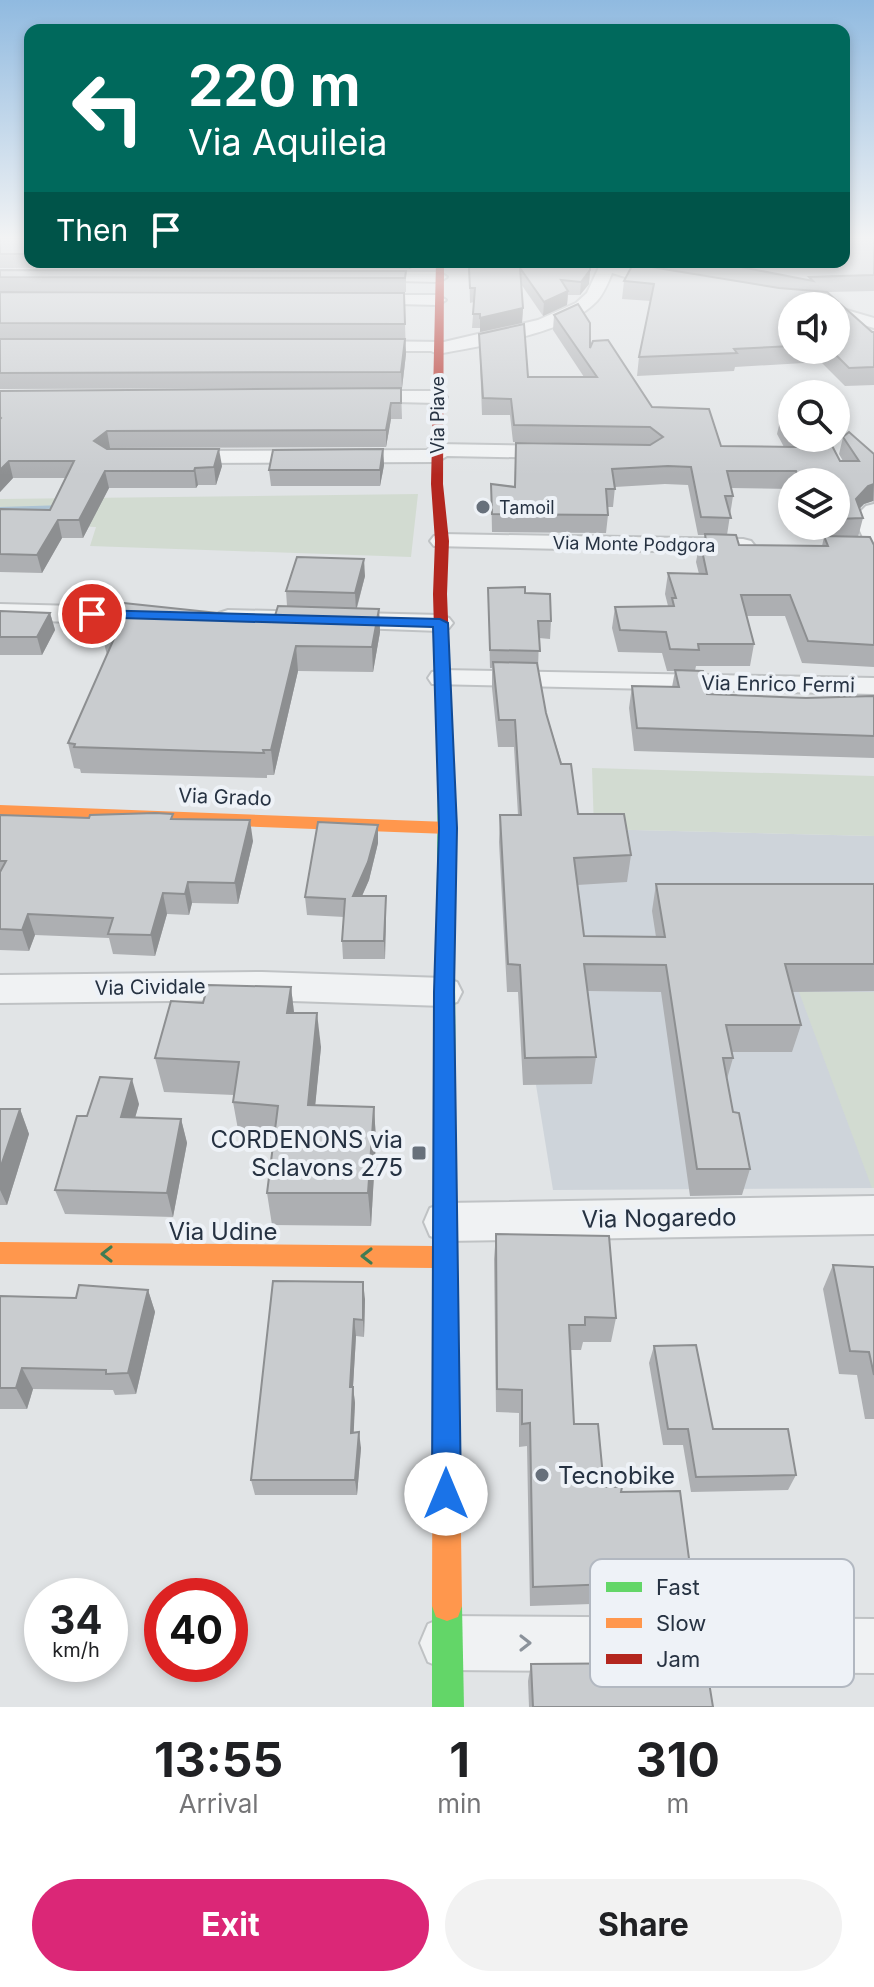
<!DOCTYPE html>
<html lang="en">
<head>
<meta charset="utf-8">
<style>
  :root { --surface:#fff; --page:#f2f2f2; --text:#202124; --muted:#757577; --accent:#db2777 }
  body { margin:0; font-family:Inter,sans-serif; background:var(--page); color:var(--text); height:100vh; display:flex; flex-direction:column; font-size:30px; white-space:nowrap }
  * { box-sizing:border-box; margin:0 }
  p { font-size:26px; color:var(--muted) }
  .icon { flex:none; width:44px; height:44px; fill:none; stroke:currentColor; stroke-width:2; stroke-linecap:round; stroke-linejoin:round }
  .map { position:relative; height:1707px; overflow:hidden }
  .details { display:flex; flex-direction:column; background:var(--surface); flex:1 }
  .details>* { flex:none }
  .banner { position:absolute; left:24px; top:24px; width:826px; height:244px; border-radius:16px; box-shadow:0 4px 12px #0003; background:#00695c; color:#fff; overflow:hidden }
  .fabs { position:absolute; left:778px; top:292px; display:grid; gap:16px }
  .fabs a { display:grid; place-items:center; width:72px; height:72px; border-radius:50%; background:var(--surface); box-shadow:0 4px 12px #0003; font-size:40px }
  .speed { position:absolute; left:24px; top:1578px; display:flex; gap:16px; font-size:40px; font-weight:700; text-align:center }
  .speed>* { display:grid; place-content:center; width:104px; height:104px; border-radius:50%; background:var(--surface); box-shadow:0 4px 12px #0003; line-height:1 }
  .speed small { font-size:20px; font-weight:400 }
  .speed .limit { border:12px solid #d22; background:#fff; color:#111 }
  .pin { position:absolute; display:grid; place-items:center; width:68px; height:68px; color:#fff; margin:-34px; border:4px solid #fff; border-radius:50%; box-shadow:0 2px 8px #0007 }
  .me { position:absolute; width:88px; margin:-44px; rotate:0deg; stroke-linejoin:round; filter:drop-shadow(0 0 6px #0008) }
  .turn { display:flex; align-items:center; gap:28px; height:168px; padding:0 32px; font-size:36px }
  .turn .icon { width:104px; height:104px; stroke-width:2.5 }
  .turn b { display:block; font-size:56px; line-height:68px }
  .then { display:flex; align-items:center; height:76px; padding:0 32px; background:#0003; gap:16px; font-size:30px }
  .eta { display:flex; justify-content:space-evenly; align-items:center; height:136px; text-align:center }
  .eta b { font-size:48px; font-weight:700; line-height:56px }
  .action { display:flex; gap:16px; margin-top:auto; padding:16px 32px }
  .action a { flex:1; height:92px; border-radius:48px; background:var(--accent); color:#fff; font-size:32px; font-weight:700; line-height:92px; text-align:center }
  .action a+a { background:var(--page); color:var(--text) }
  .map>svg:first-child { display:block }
</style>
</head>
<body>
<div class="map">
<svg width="874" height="1707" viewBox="0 0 874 1707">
  <rect width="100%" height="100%" fill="#e1e4e6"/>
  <polygon fill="#ced4da" points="594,829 874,836 874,1188 553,1190 501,869"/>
  <g fill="#d2dbd1">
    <polygon points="418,494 411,557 90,546 96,527 0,524 0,499"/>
    <polygon points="592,768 874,776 874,836 594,829"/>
    <polygon points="799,992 874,992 874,1188 872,1188"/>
  </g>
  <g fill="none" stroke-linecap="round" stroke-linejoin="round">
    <polygon fill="#acc3d4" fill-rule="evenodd" points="65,505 67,506 67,508 0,511 0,507"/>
    <defs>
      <g id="street">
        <path d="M 597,262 L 613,262 L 643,272 L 676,276 L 678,279 C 662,291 630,278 612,273 C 608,283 604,293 597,301 C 565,335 483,345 438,354 L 431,351 L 362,351 L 353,346 L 362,341 L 444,342 L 538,320 L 576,303 L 587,293 L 599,267 Z"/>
        <polygon points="362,272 439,272 447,277 439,282 356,280 354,277"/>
        <polygon points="362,295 438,295 446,300 438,305 356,303 354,300 356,297"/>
        <polygon points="836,307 874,318 874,328 836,317"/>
        <polygon points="361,391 437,391 447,397 437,403 354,401 351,397"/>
        <polygon points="437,444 557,446 567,452 557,458 447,456 437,462 177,463 167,457 177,451 427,450"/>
        <polygon points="874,504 874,546 866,544 854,518 866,506"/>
        <polygon points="442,534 743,539 751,541 755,546 751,551 743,553 434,546 430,541 434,536"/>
        <polygon points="0,604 153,608 162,611 166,616 162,621 153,624 0,620"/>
        <polygon points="228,610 440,615 449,618 453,623 449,628 440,631 219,623 215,618 219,613"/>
        <polygon points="442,670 874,678 874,694 432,684 428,678 432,672"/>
        <polygon points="262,972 444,978 457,982 462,992 457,1002 444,1006 262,1000 0,1003 0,975"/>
        <polygon points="874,1196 874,1234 445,1241 430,1236 424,1222 430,1208 445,1203"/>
        <polygon points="447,1616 874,1619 874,1673 447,1670 428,1662 420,1643 428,1624"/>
      </g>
    </defs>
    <use href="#street" stroke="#bfc2c4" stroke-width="4"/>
    <use href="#street" fill="#f0f2f3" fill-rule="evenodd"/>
    <g fill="#63d668" fill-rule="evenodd">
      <polygon points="446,765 454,770 456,1167 453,1174 445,1177 437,1174 434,1167 438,770"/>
      <polygon points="447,1591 458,1595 462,1606 464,1707 432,1707 432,1606 436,1595"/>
    </g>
    <g fill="#ff974d" fill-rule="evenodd">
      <polygon points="0,805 448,822 457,828 448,834 0,817"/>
      <polygon points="445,1157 453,1160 456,1167 462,1606 458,1617 447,1621 436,1617 432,1606 433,1268 0,1264 0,1242 433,1246 434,1167 437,1160"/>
    </g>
    <polygon fill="#b3261e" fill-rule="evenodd" points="436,262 444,262 443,484 449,541 447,594 454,770 446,775 438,770 433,594 435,541 431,484"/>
  </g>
  <g fill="#adafb2" fill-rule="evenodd">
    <polygon points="0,236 30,236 30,262 413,262 412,268 409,269 0,268"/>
    <path d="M 874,236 L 874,291 L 827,292 L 872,332 L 874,332 L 874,385 L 845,386 L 821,362 L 735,367 L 734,371 L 637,376 L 639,357 L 651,301 L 622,299 L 624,281 L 639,265 L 639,262 L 844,262 ZM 792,306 L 836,350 L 792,350 Z"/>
    <polygon points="469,269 590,270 589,284 580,295 568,295 567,305 543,316 521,284 523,308 522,323 480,332 480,328 472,328 474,302 470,303"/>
    <polygon points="0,270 406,271 406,292 0,291"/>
    <polygon points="0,292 404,293 406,354 402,388 0,389 0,339 272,339 0,338"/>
    <path d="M 554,315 L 652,407 L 721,446 L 784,447 L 777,434 L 781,417 L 840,461 L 843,461 L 839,454 L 843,437 L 874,454 L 874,502 L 873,501 L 864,504 L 859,509 L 863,518 L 858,537 L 874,545 L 874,667 L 802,663 L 785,616 L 747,616 L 754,644 L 750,666 L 696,666 L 695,671 L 707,694 L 806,698 L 874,696 L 874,758 L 634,751 L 629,708 L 632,686 L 672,687 L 675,671 L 667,671 L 662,653 L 618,652 L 612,628 L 615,607 L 668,606 L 665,594 L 668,573 L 699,574 L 696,562 L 700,541 L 704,541 L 705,535 L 698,535 L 688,485 L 665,484 L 615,487 L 613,507 L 607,507 L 608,515 L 606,533 L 492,532 L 491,484 L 515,486 L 516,443 L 649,445 L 513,442 L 510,415 L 482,415 L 479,334 L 528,377 L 584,377 L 553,330 ZM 792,482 L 836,482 L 836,526 L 807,526 L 812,537 L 824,537 L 822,546 L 739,545 L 727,535 L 733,496 L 731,488 L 792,489 Z"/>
    <polygon points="401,388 402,419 391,419 386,447 110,448 109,449 222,466 216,485 198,485 196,488 109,488 83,538 62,538 42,573 0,572 0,509 50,510 66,478 13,478 0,492 0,391"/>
    <polygon points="383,449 384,465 380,486 271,486 269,470"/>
    <polygon points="365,576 357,608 379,609 380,632 373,672 298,671 274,775 267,775 267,778 81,773 80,769 74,768 68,743 107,655 101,631 274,619 287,606 286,591"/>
    <polygon points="488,588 525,593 551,621 550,639 539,638 538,669 546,713 578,814 631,855 627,882 577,885 584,936 656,937 652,911 656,884 874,884 874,991 792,992 801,1025 792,1052 732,1052 733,1058 727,1079 733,1112 750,1169 742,1195 690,1196 661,992 588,991 596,1057 592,1084 523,1085 518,992 507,992 499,842 500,815 518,815 514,747 498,747 492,688 492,668 490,668"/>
    <polygon points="0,611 50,613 55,630 42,655 0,655"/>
    <polygon points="0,815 174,819 253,841 238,904 192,903 189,915 167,914 155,956 113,954 109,938 35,935 29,951 0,950"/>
    <polygon points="378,825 378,843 369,880 362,896 386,896 385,959 343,959 342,941 344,917 307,915 305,897"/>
    <polygon points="291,987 294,1013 321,1047 315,1105 374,1107 376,1140 371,1226 272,1225 267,1193 274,1138 239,1135 233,1102 234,1095 164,1092 155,1058 203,1003"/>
    <polygon points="139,1104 135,1118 181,1119 187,1143 173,1217 65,1214 55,1190 87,1116"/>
    <polygon points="0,1109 20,1109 29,1134 7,1205 0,1205"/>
    <polygon points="496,1234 616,1318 611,1342 583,1342 581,1350 570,1350 574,1424 604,1487 621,1492 692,1581 683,1601 530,1606 527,1446 519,1447 519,1413 496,1412 494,1259"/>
    <polygon points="833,1265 874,1267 874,1419 865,1419 857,1375 839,1374 823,1289"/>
    <polygon points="148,1290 155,1312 136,1394 115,1395 113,1390 33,1389 27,1409 0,1409 0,1296 76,1298"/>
    <polygon points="365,1299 364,1337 356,1336 353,1387 355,1403 353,1433 361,1448 357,1495 255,1495 251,1480"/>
    <polygon points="654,1346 713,1429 796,1475 788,1490 691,1492 683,1445 663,1445 649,1363"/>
    <polygon points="531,1664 663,1669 713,1707 529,1707 528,1681"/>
  </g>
  <g fill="#8d8f91">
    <polygon points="408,262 413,262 412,268 409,269"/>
    <polygon points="590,270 589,284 580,295 581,282"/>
    <polygon points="568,291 567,305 543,316 544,302"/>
    <polygon points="523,308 522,323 480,332 480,318"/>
    <polygon points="405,339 406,354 402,388 401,372"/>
    <polygon points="391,403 391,419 386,447 386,430"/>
    <polygon points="107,431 110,448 97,458 94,441"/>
    <polygon points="219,449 222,466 216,485 214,467"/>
    <polygon points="383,449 384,465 380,486 380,470"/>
    <polygon points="9,461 13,478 0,492 0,470"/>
    <polygon points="195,468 198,485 196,488 194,471"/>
    <polygon points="105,471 109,488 83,538 79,520"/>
    <polygon points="874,484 873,501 864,504 851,517 856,499 868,486"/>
    <polygon points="58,520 62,538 42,573 37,555"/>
    <polygon points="364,559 365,576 356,610 355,593"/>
    <polygon points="379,609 380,632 373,672 372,647"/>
    <polygon points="50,613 55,630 42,655 37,637"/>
    <polygon points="296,646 298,671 274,775 271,750"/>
    <polygon points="250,820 253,841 238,904 235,883"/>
    <polygon points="378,825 378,843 369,880 354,914 353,896"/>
    <polygon points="188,882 192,903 189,915 185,894"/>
    <polygon points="163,893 167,914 155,956 151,935"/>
    <polygon points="386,896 386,914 385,959 384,941"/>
    <polygon points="28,914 35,935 29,951 22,930"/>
    <polygon points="291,987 295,1021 287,1013"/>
    <polygon points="317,1013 321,1047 312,1138 308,1105"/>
    <polygon points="132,1079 139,1104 128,1142 121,1117"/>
    <polygon points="374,1107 376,1140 371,1226 368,1193"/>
    <polygon points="20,1109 29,1134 7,1205 0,1190 0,1169"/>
    <polygon points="181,1119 187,1143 173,1217 167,1193"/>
    <polygon points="363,1282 365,1299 364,1337 363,1320"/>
    <polygon points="148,1290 155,1312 136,1394 128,1373"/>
    <polygon points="354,1319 356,1336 352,1403 350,1387"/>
    <polygon points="22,1368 33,1389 27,1409 16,1388"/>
    <polygon points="353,1387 355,1403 353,1449 351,1433"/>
    <polygon points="359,1432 361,1448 357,1495 355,1480"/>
  </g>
  <g fill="#c9cccf" stroke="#8d8f91" stroke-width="2">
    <rect x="0" y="236" width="30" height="18"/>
    <polygon points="844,236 874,236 874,275 809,277 813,281 715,262 844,262"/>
    <polygon points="471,262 590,262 590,270 581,282 561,280 568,291 544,302 520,268 523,308 480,318 480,314 473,314 475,288 470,288 469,269"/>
    <polygon points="633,264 779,288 827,292 872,332 874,332 874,367 849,368 831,350 836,350 836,306 792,306 792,346 734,349 737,353 639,357 654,284 624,281"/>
    <polygon points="0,270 406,271 405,278 0,277"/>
    <polygon points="0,292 404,293 405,324 0,323"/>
    <polygon points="578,304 590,323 590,348 593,341 608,340 652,407 709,409 721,446 796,447 781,417 792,417 792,438 828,438 840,461 859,461 843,437 849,432 874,454 874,484 868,486 856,499 863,518 836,519 836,482 800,482 796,471 727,471 733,496 725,496 731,518 701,517 691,467 668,466 612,469 615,489 606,489 608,515 492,514 491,484 515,487 516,443 650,445 663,437 650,427 514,425 511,399 483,398 479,334 524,324 528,377 597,377 554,315"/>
    <polygon points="0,339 405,339 401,372 0,373"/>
    <polygon points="401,388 401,403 391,403 386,430 107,431 94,441 107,449 219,449 214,467 195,468 194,471 105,471 79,520 58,520 37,555 0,554 0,509 50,510 74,461 9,461 0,470 0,419 1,418 0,417 0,391"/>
    <polygon points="383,449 380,470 269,470 273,450"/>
    <polygon points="705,534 736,535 739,545 828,546 824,536 870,537 874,545 874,645 808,641 790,595 741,595 754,644 698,644 699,650 670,649 666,632 620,630 615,607 674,606 672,598 676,598 668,573 707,574 700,541 706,541"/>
    <polygon points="297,557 364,559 355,593 286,591"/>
    <polygon points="525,587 525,593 550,594 551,621 538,621 540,651 490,650 488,588"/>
    <polygon points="114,602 274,619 278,606 379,609 372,647 296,646 271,750 263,750 264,753 74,747 75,744 68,743 117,632 101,631"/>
    <polygon points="0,611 50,613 37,637 0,637"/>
    <polygon points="493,662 537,663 546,713 561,764 571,764 578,814 624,814 631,855 574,858 584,936 665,937 656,884 874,884 874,964 785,964 801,1025 726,1025 733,1058 723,1058 733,1112 739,1113 750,1169 697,1169 666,965 584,964 596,1057 525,1058 520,965 508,964 500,815 521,815 515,720 499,720"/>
    <polygon points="675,670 703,671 707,694 806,698 874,696 874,736 637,728 632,686 679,687"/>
    <polygon points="155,813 173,814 171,819 250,820 235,883 188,882 185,894 163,893 151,935 108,934 113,918 28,914 22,930 0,929 0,872 6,861 0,861 0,815 89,818 90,815"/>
    <polygon points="318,822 378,825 368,862 353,896 386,896 384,941 342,941 345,899 305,897"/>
    <polygon points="208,985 291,987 287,1013 317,1013 308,1105 374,1107 368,1193 267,1193 278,1106 233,1102 239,1062 155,1058 171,1001 203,1003"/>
    <polygon points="100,1077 132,1079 121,1117 181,1119 167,1193 55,1190 77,1116 87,1116"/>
    <polygon points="0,1109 20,1109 0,1169"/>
    <polygon points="496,1234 609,1236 616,1318 585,1317 585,1325 569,1325 574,1424 598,1424 604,1487 622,1487 621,1492 680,1491 692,1581 533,1587 530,1423 522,1424 522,1390 497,1389"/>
    <polygon points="833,1265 874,1267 874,1375 869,1352 850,1351"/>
    <polygon points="273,1281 363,1282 363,1320 354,1319 350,1387 353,1387 351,1433 359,1432 355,1480 251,1480"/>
    <polygon points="79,1285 148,1290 128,1373 106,1374 106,1370 22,1368 16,1388 0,1388 0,1296 76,1298"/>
    <polygon points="696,1345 713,1429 788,1429 796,1475 696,1477 688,1429 668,1429 654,1346"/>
    <polygon points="661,1663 663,1669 707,1670 713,1707 533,1707 531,1664"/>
  </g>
  <defs><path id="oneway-chevron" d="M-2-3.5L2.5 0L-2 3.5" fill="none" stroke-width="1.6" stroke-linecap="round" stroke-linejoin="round" transform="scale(2)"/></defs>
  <g stroke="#417c53">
    <use href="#oneway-chevron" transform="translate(107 1254) rotate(-180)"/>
    <use href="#oneway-chevron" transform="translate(367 1256) rotate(-180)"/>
  </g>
  <use stroke="#8b929a" href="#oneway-chevron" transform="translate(525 1643)"/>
  <linearGradient id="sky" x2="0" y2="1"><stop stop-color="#90bae0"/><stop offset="0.5" stop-color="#f2f3f4"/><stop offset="1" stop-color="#f2f3f4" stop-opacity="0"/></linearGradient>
  <rect width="874" height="475" fill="url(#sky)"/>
  <polygon fill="#1a73e8" stroke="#114b97" stroke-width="2" points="92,610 440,619 448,623 457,828 454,992 461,1494 456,1504 446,1509 436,1504 432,1494 434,992 439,828 433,627 87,617 85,614"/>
  <g fill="#67707b" stroke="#eef2f7" stroke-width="3">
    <circle cx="483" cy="507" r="8"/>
    <rect x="411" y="1145" width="16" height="16" rx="4"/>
    <circle cx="542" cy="1475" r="8"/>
  </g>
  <g text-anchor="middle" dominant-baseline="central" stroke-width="8" stroke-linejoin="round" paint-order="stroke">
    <g font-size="18" fill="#263242" stroke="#eef2f7">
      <text transform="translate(437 415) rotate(-90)">Via Piave</text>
      <text transform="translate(634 544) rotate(1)">Via Monte Podgora</text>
    </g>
    <g font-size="18" fill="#263242" stroke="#eef2f7" text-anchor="start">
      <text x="499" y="507">Tamoil</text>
    </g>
    <g font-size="20" fill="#263242" stroke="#eef2f7">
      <text transform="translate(778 684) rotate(1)">Via Enrico Fermi</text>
      <text transform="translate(225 797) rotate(2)">Via Grado</text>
      <text transform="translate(150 987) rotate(-1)">Via Cividale</text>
    </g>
    <g font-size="24" fill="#263242" stroke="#eef2f7" text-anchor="end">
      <text x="403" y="1139">CORDENONS via<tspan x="403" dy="28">Sclavons 275</tspan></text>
      <text x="558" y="1475" text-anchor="start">Tecnobike</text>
    </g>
    <g font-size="24" fill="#263242" stroke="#eef2f7">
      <text transform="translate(659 1218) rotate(-1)">Via Nogaredo</text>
      <text x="223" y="1231">Via Udine</text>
    </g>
  </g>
  <rect x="590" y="1559" width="264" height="128" rx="12" fill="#eef2f7" stroke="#b2b8c1" stroke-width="2"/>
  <rect x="606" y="1582" width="36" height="10" fill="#63d668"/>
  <rect x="606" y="1618" width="36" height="10" fill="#ff974d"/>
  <rect x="606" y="1654" width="36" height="10" fill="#b3261e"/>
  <g font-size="22" fill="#263242">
    <text x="656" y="1595">Fast</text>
    <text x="656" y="1631">Slow</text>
    <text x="656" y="1667">Jam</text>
  </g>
</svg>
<div class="fabs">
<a><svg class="icon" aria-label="sound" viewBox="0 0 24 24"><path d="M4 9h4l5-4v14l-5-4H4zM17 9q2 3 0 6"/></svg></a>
<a><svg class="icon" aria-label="search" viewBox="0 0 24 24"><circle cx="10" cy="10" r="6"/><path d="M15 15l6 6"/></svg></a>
<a><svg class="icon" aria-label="layers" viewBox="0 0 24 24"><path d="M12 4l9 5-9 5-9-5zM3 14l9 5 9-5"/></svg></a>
</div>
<div class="speed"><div>34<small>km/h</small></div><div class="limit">40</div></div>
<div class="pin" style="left:92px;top:614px;background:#d93025"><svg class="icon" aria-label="arrive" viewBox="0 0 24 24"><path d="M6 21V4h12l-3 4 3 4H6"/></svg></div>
<svg class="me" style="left:446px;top:1494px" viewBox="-20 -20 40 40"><circle r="19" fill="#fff"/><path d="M0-13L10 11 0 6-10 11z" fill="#1a73e8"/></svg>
<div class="banner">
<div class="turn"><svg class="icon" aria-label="left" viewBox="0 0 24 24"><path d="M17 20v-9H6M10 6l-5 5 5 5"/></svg><div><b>220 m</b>Via Aquileia</div></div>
<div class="then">Then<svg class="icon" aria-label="arrive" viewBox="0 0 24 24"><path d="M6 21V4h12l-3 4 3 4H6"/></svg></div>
</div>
</div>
<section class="details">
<div class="eta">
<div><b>13:55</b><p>Arrival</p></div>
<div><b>1</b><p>min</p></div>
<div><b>310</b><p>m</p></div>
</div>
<div class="action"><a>Exit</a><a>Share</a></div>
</section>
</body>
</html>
